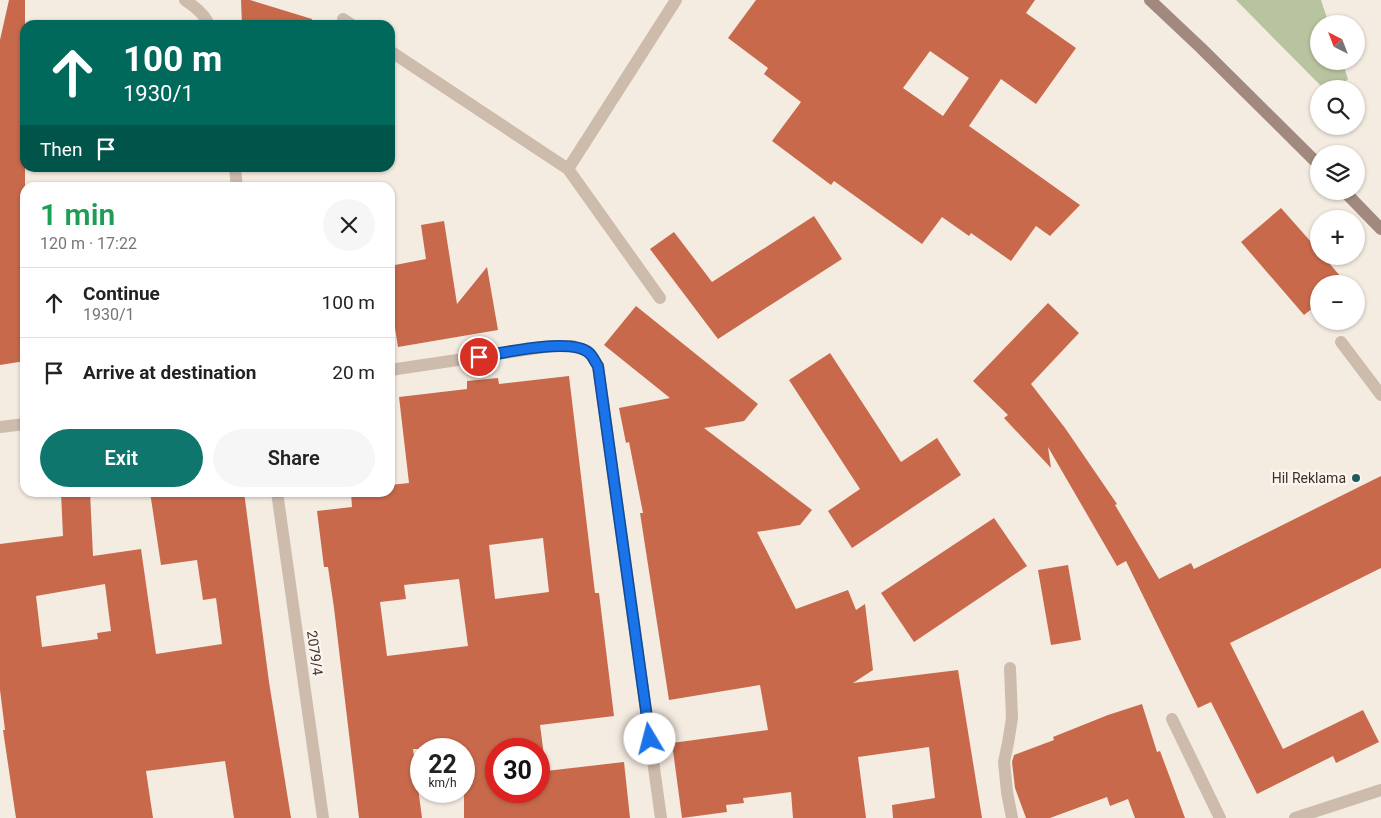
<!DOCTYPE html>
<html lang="en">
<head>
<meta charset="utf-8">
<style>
  :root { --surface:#fff; --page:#f6f6f6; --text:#222; --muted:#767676; --line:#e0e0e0; --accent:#0f766e }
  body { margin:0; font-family:Roboto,sans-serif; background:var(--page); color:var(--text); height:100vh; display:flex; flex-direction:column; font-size:19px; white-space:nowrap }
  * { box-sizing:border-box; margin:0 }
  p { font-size:16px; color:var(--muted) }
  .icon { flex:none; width:28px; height:28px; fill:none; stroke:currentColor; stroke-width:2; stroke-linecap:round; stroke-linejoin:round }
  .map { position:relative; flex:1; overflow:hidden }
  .panel { position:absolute; left:20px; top:182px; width:375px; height:315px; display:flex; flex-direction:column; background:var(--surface); border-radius:15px; box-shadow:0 1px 4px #0004 }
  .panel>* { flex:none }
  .guide { position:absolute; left:20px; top:20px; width:375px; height:152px; border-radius:15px; box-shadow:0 1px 4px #0004; background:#00695c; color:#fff; overflow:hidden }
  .needle { width:32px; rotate:318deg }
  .controls { position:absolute; left:1310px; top:15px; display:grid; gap:10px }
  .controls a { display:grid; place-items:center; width:55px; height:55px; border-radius:50%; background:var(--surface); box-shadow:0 1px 4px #0004; font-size:25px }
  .speed { position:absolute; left:410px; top:738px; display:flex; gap:10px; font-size:25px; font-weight:700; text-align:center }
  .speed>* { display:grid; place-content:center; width:65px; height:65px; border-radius:50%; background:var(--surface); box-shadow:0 1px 4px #0004; line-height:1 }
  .speed small { font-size:12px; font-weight:400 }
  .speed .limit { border:8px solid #d22; background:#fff; color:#111 }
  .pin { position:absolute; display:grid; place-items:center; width:42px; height:42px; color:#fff; margin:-21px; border:2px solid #fff; border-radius:50%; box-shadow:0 1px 5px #0007 }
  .me { position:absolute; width:55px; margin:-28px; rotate:352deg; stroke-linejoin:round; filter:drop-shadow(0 0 4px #0008) }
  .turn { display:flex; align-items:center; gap:18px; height:105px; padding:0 20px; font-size:22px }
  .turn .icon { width:65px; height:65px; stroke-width:2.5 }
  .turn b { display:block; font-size:35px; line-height:42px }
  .then { display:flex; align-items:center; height:48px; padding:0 20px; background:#0003; gap:10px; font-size:19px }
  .round { display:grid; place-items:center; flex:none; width:52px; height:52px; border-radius:26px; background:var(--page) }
  .summary { display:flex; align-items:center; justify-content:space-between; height:85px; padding:0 20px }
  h1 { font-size:30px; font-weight:600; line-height:38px; color:#1e9e55 }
  .button { display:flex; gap:10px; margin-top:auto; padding:10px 20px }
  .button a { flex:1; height:58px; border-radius:30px; background:var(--accent); color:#fff; font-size:20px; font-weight:600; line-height:58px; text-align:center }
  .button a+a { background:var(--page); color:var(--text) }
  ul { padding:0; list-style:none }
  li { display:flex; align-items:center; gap:15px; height:70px; padding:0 20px; border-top:1px solid var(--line) }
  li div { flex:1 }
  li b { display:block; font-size:19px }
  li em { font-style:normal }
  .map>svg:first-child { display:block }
</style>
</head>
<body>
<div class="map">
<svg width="1381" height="818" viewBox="0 0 1381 818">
  <rect width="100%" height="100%" fill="#f4ebe1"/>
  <polygon fill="#b8c4a0" points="1236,0 1321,0 1329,24 1319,24 1319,61 1342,61 1348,79 1338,89 1324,89"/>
  <g fill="#c8694b" fill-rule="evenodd">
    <polygon points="9,0 25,0 25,361 0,365 0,40"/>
    <polygon points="241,0 250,0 312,19 311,25 242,25"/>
    <path d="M 756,0 L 1035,0 L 1026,13 L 1076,48 L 1036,104 L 1001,79 L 969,126 L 1080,205 L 1050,236 L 1036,226 L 1011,261 L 971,233 L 969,236 L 942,217 L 922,244 L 834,181 L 831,185 L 772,141 L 801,102 L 764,74 L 768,68 L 728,38 ZM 930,51 L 969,78 L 943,116 L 903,88 Z"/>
    <polygon points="1281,208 1319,251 1319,256 1323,256 1347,284 1319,284 1319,303 1304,315 1241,242"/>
    <polygon points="814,216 842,259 718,339 650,249 674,232 712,282"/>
    <polygon points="444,221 457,304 487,267 498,330 398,347 390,296 390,266 426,259 421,225"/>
    <polygon points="1048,303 1079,333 1031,384 1065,428 1117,504 1115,505 1159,579 1191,563 1194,569 1381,476 1381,568 1230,643 1283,749 1363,710 1379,742 1336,763 1333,756 1257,794 1211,702 1198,708 1126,561 1117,566 1048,447 1051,468 1004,418 1008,415 973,381"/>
    <polygon points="636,306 758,404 744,421 704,428 812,510 800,525 757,532 796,609 848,590 856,610 865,604 873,670 853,683 958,670 982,818 893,818 892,805 935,798 929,747 858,757 866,818 793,818 791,792 743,798 744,803 726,805 727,812 682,818 672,743 768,730 760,685 669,700 640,513 643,513 629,442 626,443 619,408 670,398 604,345"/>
    <polygon points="830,353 901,462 937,438 961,475 852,548 828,511 860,489 789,380"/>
    <path d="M 569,376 L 595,593 L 599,593 L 614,716 L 540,725 L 546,771 L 624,762 L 630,818 L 464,818 L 464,749 L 413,749 L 422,818 L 359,818 L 334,608 L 328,567 L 324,567 L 317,511 L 352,507 L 351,492 L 390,492 L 390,485 L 409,483 L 399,397 L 467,389 L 467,381 L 498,378 L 499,384 ZM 543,538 L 549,592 L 495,599 L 489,545 ZM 459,579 L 468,646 L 387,656 L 380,602 L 406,599 L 404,585 ZM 496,749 L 539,749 L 539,791 L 496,791 Z"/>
    <path d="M 61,492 L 90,492 L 93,556 L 141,549 L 156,654 L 222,644 L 216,598 L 203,600 L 197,560 L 161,565 L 150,492 L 244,492 L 269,682 L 291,818 L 234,818 L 225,761 L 146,771 L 153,818 L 16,818 L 3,730 L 5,730 L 0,690 L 0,544 L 63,536 ZM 105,584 L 111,631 L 97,633 L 98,639 L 42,647 L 36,596 Z"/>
    <polygon points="994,518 1027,566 914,642 881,593"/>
    <polygon points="1068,565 1081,640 1051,645 1038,570"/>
    <polygon points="1142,704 1157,752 1160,751 1185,818 1135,818 1128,799 1110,806 1107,797 1050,818 1026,818 1015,788 1012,762 1014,755 1054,740 1053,737 1108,715"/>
  </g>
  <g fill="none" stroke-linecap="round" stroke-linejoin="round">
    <g stroke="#cdbbac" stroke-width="12">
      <polyline points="343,19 352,25"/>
      <polyline points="390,51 568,169 660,298"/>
      <polyline points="568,169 676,0"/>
      <polyline points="1341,342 1381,395"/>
      <polyline points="1172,719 1220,818"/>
      <polyline points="1295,818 1381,790"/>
    </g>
    <g stroke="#cdbbac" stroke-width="12">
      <path d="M 185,0 C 194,6 205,14 209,25"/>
      <polyline points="235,168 237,188"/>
      <polyline points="390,370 551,346 573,346 589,352 598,366 661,818"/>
      <polyline points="0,427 25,424"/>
      <polyline points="277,492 323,818"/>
      <polyline points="1010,668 1012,718 1008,743 1004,762 1007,792 1012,818"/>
    </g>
    <g stroke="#a18a7d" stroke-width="12">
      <polyline points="1150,0 1201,48 1319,165"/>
      <polyline points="1344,191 1381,229"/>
    </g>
  </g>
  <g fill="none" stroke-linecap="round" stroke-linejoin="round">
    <defs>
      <path id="route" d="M 479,357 C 502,353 572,337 589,353 C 593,356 595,362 598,366 L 650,739"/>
    </defs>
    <use href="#route" stroke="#114b97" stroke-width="12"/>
    <use href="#route" stroke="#1a73e8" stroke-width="9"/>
  </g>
  <circle fill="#1f5a5e" stroke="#fbf5ee" stroke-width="2" cx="1356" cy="478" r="5"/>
  <g text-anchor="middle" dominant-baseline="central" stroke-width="5" stroke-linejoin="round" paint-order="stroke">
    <g font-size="14" fill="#3b302b" stroke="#fbf5ee" text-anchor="end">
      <text x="1346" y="478">Hil Reklama</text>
    </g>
    <g font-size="14" fill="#3b302b" stroke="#fbf5ee">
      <text transform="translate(315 653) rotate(82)">2079/4</text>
    </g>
  </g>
</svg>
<div class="controls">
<a><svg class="needle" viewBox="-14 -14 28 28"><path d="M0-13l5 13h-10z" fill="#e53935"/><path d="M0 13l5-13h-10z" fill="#767676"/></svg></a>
<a><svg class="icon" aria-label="search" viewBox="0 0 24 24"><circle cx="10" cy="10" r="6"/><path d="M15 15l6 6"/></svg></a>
<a><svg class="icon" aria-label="layers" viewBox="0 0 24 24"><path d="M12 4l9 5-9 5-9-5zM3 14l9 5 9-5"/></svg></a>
<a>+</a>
<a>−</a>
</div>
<div class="speed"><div>22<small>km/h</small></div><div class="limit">30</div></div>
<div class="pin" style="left:479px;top:357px;background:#d93025"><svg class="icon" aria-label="arrive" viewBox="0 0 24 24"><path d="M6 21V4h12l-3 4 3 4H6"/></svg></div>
<svg class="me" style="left:650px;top:739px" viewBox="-20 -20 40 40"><circle r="19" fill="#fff"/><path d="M0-13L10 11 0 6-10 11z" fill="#1a73e8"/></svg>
<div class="guide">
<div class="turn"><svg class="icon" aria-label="ahead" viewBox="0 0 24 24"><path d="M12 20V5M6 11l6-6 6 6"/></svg><div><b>100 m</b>1930/1</div></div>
<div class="then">Then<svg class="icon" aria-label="arrive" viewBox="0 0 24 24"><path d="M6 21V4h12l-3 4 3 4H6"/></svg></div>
</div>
<section class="panel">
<div class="summary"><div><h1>1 min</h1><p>120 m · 17:22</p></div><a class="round"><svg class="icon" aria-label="close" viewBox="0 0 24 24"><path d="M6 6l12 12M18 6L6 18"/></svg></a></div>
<ul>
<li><svg class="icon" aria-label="ahead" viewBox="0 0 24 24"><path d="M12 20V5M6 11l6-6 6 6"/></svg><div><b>Continue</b><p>1930/1</p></div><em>100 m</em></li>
<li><svg class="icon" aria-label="arrive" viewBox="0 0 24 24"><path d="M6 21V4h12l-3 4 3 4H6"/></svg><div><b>Arrive at destination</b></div><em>20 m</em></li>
</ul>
<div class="button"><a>Exit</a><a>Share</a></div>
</section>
</div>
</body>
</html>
